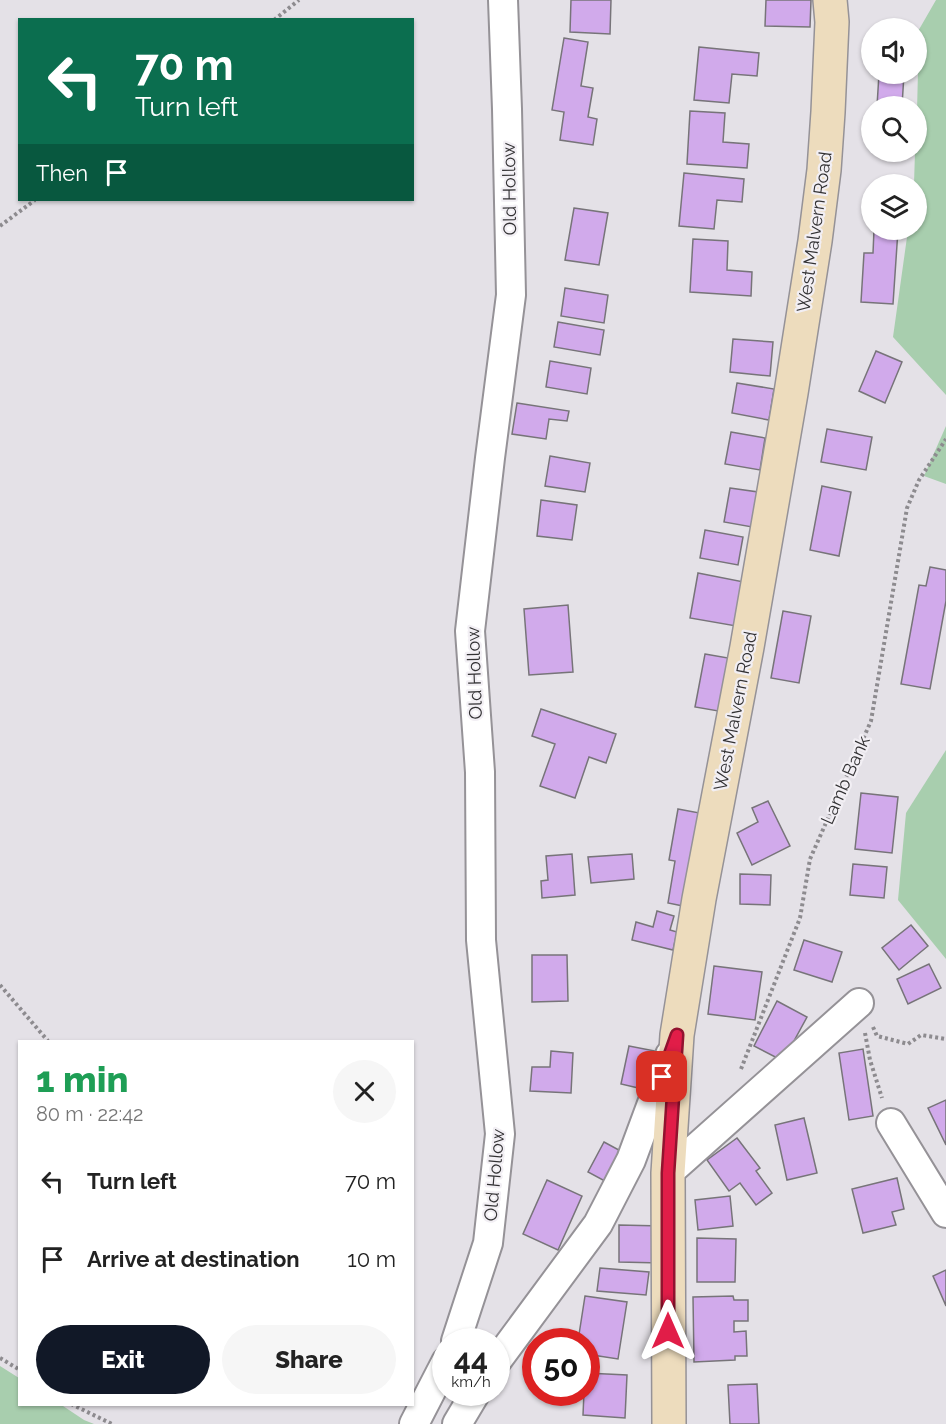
<!DOCTYPE html>
<html lang="en">
<head>
<meta charset="utf-8">
<style>
  :root { --surface:#fff; --page:#f6f6f6; --text:#222; --muted:#767676; --accent:#111827 }
  body { margin:0; font-family:Raleway,sans-serif; background:var(--page); color:var(--text); height:100vh; display:flex; flex-direction:column; font-size:22px; white-space:nowrap }
  * { box-sizing:border-box; margin:0 }
  p { font-size:20px; color:var(--muted) }
  .icon { flex:none; width:33px; height:33px; fill:none; stroke:currentColor; stroke-width:2; stroke-linecap:round; stroke-linejoin:round }
  .map { position:relative; flex:1; overflow:hidden }
  .side { position:absolute; left:18px; top:1040px; width:396px; height:366px; display:flex; flex-direction:column; background:var(--surface); border-radius:0px; box-shadow:0 2px 4px #0004 }
  .side>* { flex:none }
  .guide { position:absolute; left:18px; top:18px; width:396px; height:183px; border-radius:0px; box-shadow:0 2px 4px #0004; background:#0b6e4f; color:#fff; overflow:hidden }
  .controls { position:absolute; left:861px; top:18px; display:grid; gap:12px }
  .controls a { display:grid; place-items:center; width:66px; height:66px; border-radius:50%; background:var(--surface); box-shadow:0 2px 4px #0004; font-size:30px }
  .speed { position:absolute; left:432px; top:1328px; display:flex; gap:12px; font-size:30px; font-weight:700; text-align:center }
  .speed>* { display:grid; place-content:center; width:78px; height:78px; border-radius:50%; background:var(--surface); box-shadow:0 2px 4px #0004; line-height:1 }
  .speed small { font-size:15px; font-weight:400 }
  .speed .limit { border:9px solid #d22; background:#fff; color:#111 }
  .pin { position:absolute; display:grid; place-items:center; width:51px; height:51px; color:#fff; margin:-26px; border-radius:12px; box-shadow:0 3px 9px #0006 }
  .me { position:absolute; width:66px; margin:-33px; rotate:0deg; stroke-linejoin:round; filter:drop-shadow(0 0 4px #0008) }
  .turn { display:flex; align-items:center; gap:21px; height:126px; padding:0 18px; font-size:27px }
  .turn .icon { width:78px; height:78px; stroke-width:2.5 }
  .turn b { display:block; font-size:42px; line-height:51px }
  .then { display:flex; align-items:center; height:57px; padding:0 18px; background:#0003; gap:12px; font-size:22px }
  .round { display:grid; place-items:center; flex:none; width:63px; height:63px; border-radius:32px; background:var(--page) }
  .head { display:flex; align-items:center; justify-content:space-between; height:102px; padding:0 18px }
  h1 { font-size:36px; font-weight:800; line-height:45px; color:#1e9e55 }
  .primary-button { display:flex; gap:12px; margin-top:auto; padding:12px 18px }
  .primary-button a { flex:1; height:69px; border-radius:36px; background:var(--accent); color:#fff; font-size:24px; font-weight:800; line-height:69px; text-align:center }
  .primary-button a+a { background:var(--page); color:var(--text) }
  ul { padding:0; list-style:none }
  li { display:flex; align-items:center; gap:18px; height:78px; padding:0 18px }
  li div { flex:1 }
  li b { display:block; font-size:22px }
  li em { font-style:normal }
  .map>svg:first-child { display:block }
</style>
</head>
<body>
<div class="map">
<svg width="946" height="1424" viewBox="0 0 946 1424">
  <rect width="100%" height="100%" fill="#e4e1e7"/>
  <g fill="#a8ceae">
    <polygon points="936,0 946,0 946,395 893,337 908,230 916,230 916,184 914,184 915,152 916,152 918,71 917,33"/>
    <polygon points="946,426 946,484 924,476"/>
    <polygon points="946,750 946,959 898,900 906,813"/>
    <polygon points="0,1366 19,1378 20,1404 60,1404 84,1420 94,1424 0,1424"/>
  </g>
  <g fill="#d1aaeb" stroke="#777479" stroke-width="1.5">
    <polygon points="571,0 611,0 610,34 570,32"/>
    <polygon points="766,0 811,0 810,27 765,26"/>
    <polygon points="564,38 588,42 581,86 593,88 588,117 597,119 593,145 560,140 564,112 552,110"/>
    <polygon points="699,47 759,53 757,76 732,74 729,103 694,100"/>
    <polygon points="879,74 904,74 902,106 877,106"/>
    <polygon points="690,111 725,113 723,142 749,144 747,168 687,164"/>
    <polygon points="684,173 744,179 742,202 717,200 714,229 679,226"/>
    <polygon points="574,208 608,213 599,265 565,260"/>
    <polygon points="874,230 898,230 893,304 861,302 864,253 873,253"/>
    <polygon points="693,239 728,241 727,270 752,272 751,296 690,292"/>
    <polygon points="565,288 608,295 604,323 561,316"/>
    <polygon points="558,322 604,330 600,355 554,347"/>
    <polygon points="733,339 773,342 770,376 730,372"/>
    <polygon points="876,351 902,362 885,403 859,391"/>
    <polygon points="550,361 591,368 587,394 546,387"/>
    <polygon points="737,383 774,389 769,420 732,413"/>
    <polygon points="517,403 569,411 567,421 549,419 546,439 512,434"/>
    <polygon points="827,429 872,437 866,470 821,462"/>
    <polygon points="731,432 765,438 760,470 725,464"/>
    <polygon points="550,456 590,463 585,492 545,486"/>
    <polygon points="822,486 851,492 839,556 810,550"/>
    <polygon points="730,488 758,492 752,527 724,522"/>
    <polygon points="541,500 577,505 572,540 537,536"/>
    <polygon points="705,530 743,537 738,565 700,558"/>
    <polygon points="930,567 946,570 946,601 930,689 901,684 919,585 926,586"/>
    <polygon points="698,573 744,582 736,626 690,618"/>
    <polygon points="568,605 573,672 529,675 524,609"/>
    <polygon points="783,611 811,616 799,683 771,678"/>
    <polygon points="705,654 734,659 724,712 695,707"/>
    <polygon points="541,709 616,734 606,763 589,757 575,798 540,786 555,744 532,736"/>
    <polygon points="861,793 898,797 892,853 855,849"/>
    <polygon points="768,801 790,846 752,865 737,833 758,822 752,808"/>
    <polygon points="678,809 705,814 688,907 668,903 675,861 669,860"/>
    <polygon points="572,854 575,895 542,898 541,881 548,880 546,856"/>
    <polygon points="632,854 634,879 591,883 588,857"/>
    <polygon points="853,864 887,867 884,898 850,895"/>
    <polygon points="740,874 771,875 770,905 740,904"/>
    <polygon points="657,911 674,916 670,930 677,932 673,950 632,940 636,922 653,927"/>
    <polygon points="911,925 928,946 899,970 882,948"/>
    <polygon points="804,940 842,952 832,982 794,970"/>
    <polygon points="532,955 567,955 568,1001 532,1002"/>
    <polygon points="929,964 941,988 908,1004 897,979"/>
    <polygon points="714,966 762,972 755,1020 708,1014"/>
    <polygon points="777,1001 807,1017 783,1061 754,1046"/>
    <polygon points="629,1046 655,1051 647,1090 621,1084"/>
    <polygon points="863,1049 873,1116 849,1120 839,1053"/>
    <polygon points="551,1051 573,1053 571,1093 530,1091 532,1067 550,1067"/>
    <polygon points="946,1100 946,1145 928,1108"/>
    <polygon points="804,1118 817,1173 787,1180 775,1125"/>
    <polygon points="737,1138 760,1168 756,1171 772,1193 756,1205 740,1183 729,1191 707,1160"/>
    <polygon points="604,1142 630,1156 614,1186 588,1172"/>
    <polygon points="897,1178 904,1209 892,1212 896,1225 863,1233 852,1189"/>
    <polygon points="547,1180 582,1196 558,1250 523,1234"/>
    <polygon points="730,1196 733,1226 698,1230 695,1200"/>
    <polygon points="619,1225 662,1226 661,1263 619,1262"/>
    <polygon points="697,1238 736,1239 735,1282 697,1282"/>
    <polygon points="600,1268 649,1272 646,1295 597,1291"/>
    <polygon points="946,1270 946,1306 933,1276"/>
    <polygon points="585,1296 627,1302 618,1359 586,1354 586,1341 578,1341"/>
    <polygon points="733,1296 734,1300 748,1300 748,1321 734,1321 734,1332 746,1331 747,1356 735,1356 735,1360 694,1362 693,1297"/>
    <polygon points="586,1373 627,1375 625,1418 583,1415 584,1392 586,1392"/>
    <polygon points="757,1384 759,1424 730,1424 728,1385"/>
  </g>
  <g fill="none" stroke-linecap="round" stroke-linejoin="round">
    <defs>
      <g id="street">
        <polyline points="891,1123 946,1213"/>
        <polyline points="668,1173 859,1003"/>
        <polyline points="456,1341 488,1243 500,1134 481,940 480,772 470,631 490,458 511,295 507,109 503,0"/>
        <polyline points="496,1362 598,1224 631,1160 670,1055"/>
        <polyline points="414,1424 446,1362"/>
        <polyline points="457,1424 476,1392"/>
      </g>
      <polyline id="secondary" points="669,1424 668,1173 677,1035 699,899 747,647 791,393 815,241 824,170 828,112 832,22 830,0"/>
    </defs>
    <use href="#street" stroke="#959297" stroke-width="32"/>
    <use href="#secondary" stroke="#959297" stroke-width="36"/>
    <g stroke="#8d8b8f" stroke-width="4" stroke-dasharray="3 3" stroke-linecap="butt">
      <polyline points="274,20 299,0"/>
      <polyline points="0,226 35,200"/>
      <polyline points="0,985 48,1041"/>
      <polyline points="873,1027 877,1036 908,1044 921,1035 946,1039"/>
      <polyline points="865,1033 870,1060 882,1098"/>
      <polyline points="741,1069 800,918 810,859 871,721 907,508 919,480 946,439"/>
      <polyline points="0,1358 20,1370"/>
      <polyline points="71,1404 112,1424"/>
    </g>
    <use href="#street" stroke="#fff" stroke-width="28"/>
    <use href="#secondary" stroke="#eddcbd" stroke-width="33"/>
  </g>
  <g fill="none" stroke-linecap="round" stroke-linejoin="round">
    <defs>
      <polyline id="route" points="662,1077 677,1035 668,1173 668,1331"/>
    </defs>
    <use href="#route" stroke="#92132f" stroke-width="15"/>
    <use href="#route" stroke="#e11d48" stroke-width="10"/>
  </g>
  <g text-anchor="middle" dominant-baseline="central" stroke-width="4.5" stroke-linejoin="round" paint-order="stroke">
    <g font-size="18" fill="#323133" stroke="#f2eff4">
      <text transform="translate(509 189) rotate(-91)">Old Hollow</text>
      <text transform="translate(814 232) rotate(-82)">West Malvern Road</text>
      <text transform="translate(474 673) rotate(-92)">Old Hollow</text>
      <text transform="translate(735 711) rotate(-79)">West Malvern Road</text>
      <text transform="translate(845 780) rotate(-66)">Lamb Bank</text>
      <text transform="translate(494 1175) rotate(-85)">Old Hollow</text>
    </g>
  </g>
</svg>
<div class="controls">
<a><svg class="icon" aria-label="sound" viewBox="0 0 24 24"><path d="M4 9h4l5-4v14l-5-4H4zM17 9q2 3 0 6"/></svg></a>
<a><svg class="icon" aria-label="search" viewBox="0 0 24 24"><circle cx="10" cy="10" r="6"/><path d="M15 15l6 6"/></svg></a>
<a><svg class="icon" aria-label="layers" viewBox="0 0 24 24"><path d="M12 4l9 5-9 5-9-5zM3 14l9 5 9-5"/></svg></a>
</div>
<div class="speed"><div>44<small>km/h</small></div><div class="limit">50</div></div>
<div class="pin" style="left:662px;top:1077px;background:#d93025"><svg class="icon" aria-label="arrive" viewBox="0 0 24 24"><path d="M6 21V4h12l-3 4 3 4H6"/></svg></div>
<svg class="me" style="left:668px;top:1331px" viewBox="-20 -20 40 40"><path d="M0-17L14 15 0 8-14 15z" fill="#e11d48" stroke="#fff" stroke-width="4"/></svg>
<div class="guide">
<div class="turn"><svg class="icon" aria-label="left" viewBox="0 0 24 24"><path d="M17 20v-9H6M10 6l-5 5 5 5"/></svg><div><b>70 m</b>Turn left</div></div>
<div class="then">Then<svg class="icon" aria-label="arrive" viewBox="0 0 24 24"><path d="M6 21V4h12l-3 4 3 4H6"/></svg></div>
</div>
<section class="side">
<div class="head"><div><h1>1 min</h1><p>80 m · 22:42</p></div><a class="round"><svg class="icon" aria-label="close" viewBox="0 0 24 24"><path d="M6 6l12 12M18 6L6 18"/></svg></a></div>
<ul>
<li><svg class="icon" aria-label="left" viewBox="0 0 24 24"><path d="M17 20v-9H6M10 6l-5 5 5 5"/></svg><div><b>Turn left</b></div><em>70 m</em></li>
<li><svg class="icon" aria-label="arrive" viewBox="0 0 24 24"><path d="M6 21V4h12l-3 4 3 4H6"/></svg><div><b>Arrive at destination</b></div><em>10 m</em></li>
</ul>
<div class="primary-button"><a>Exit</a><a>Share</a></div>
</section>
</div>
</body>
</html>
